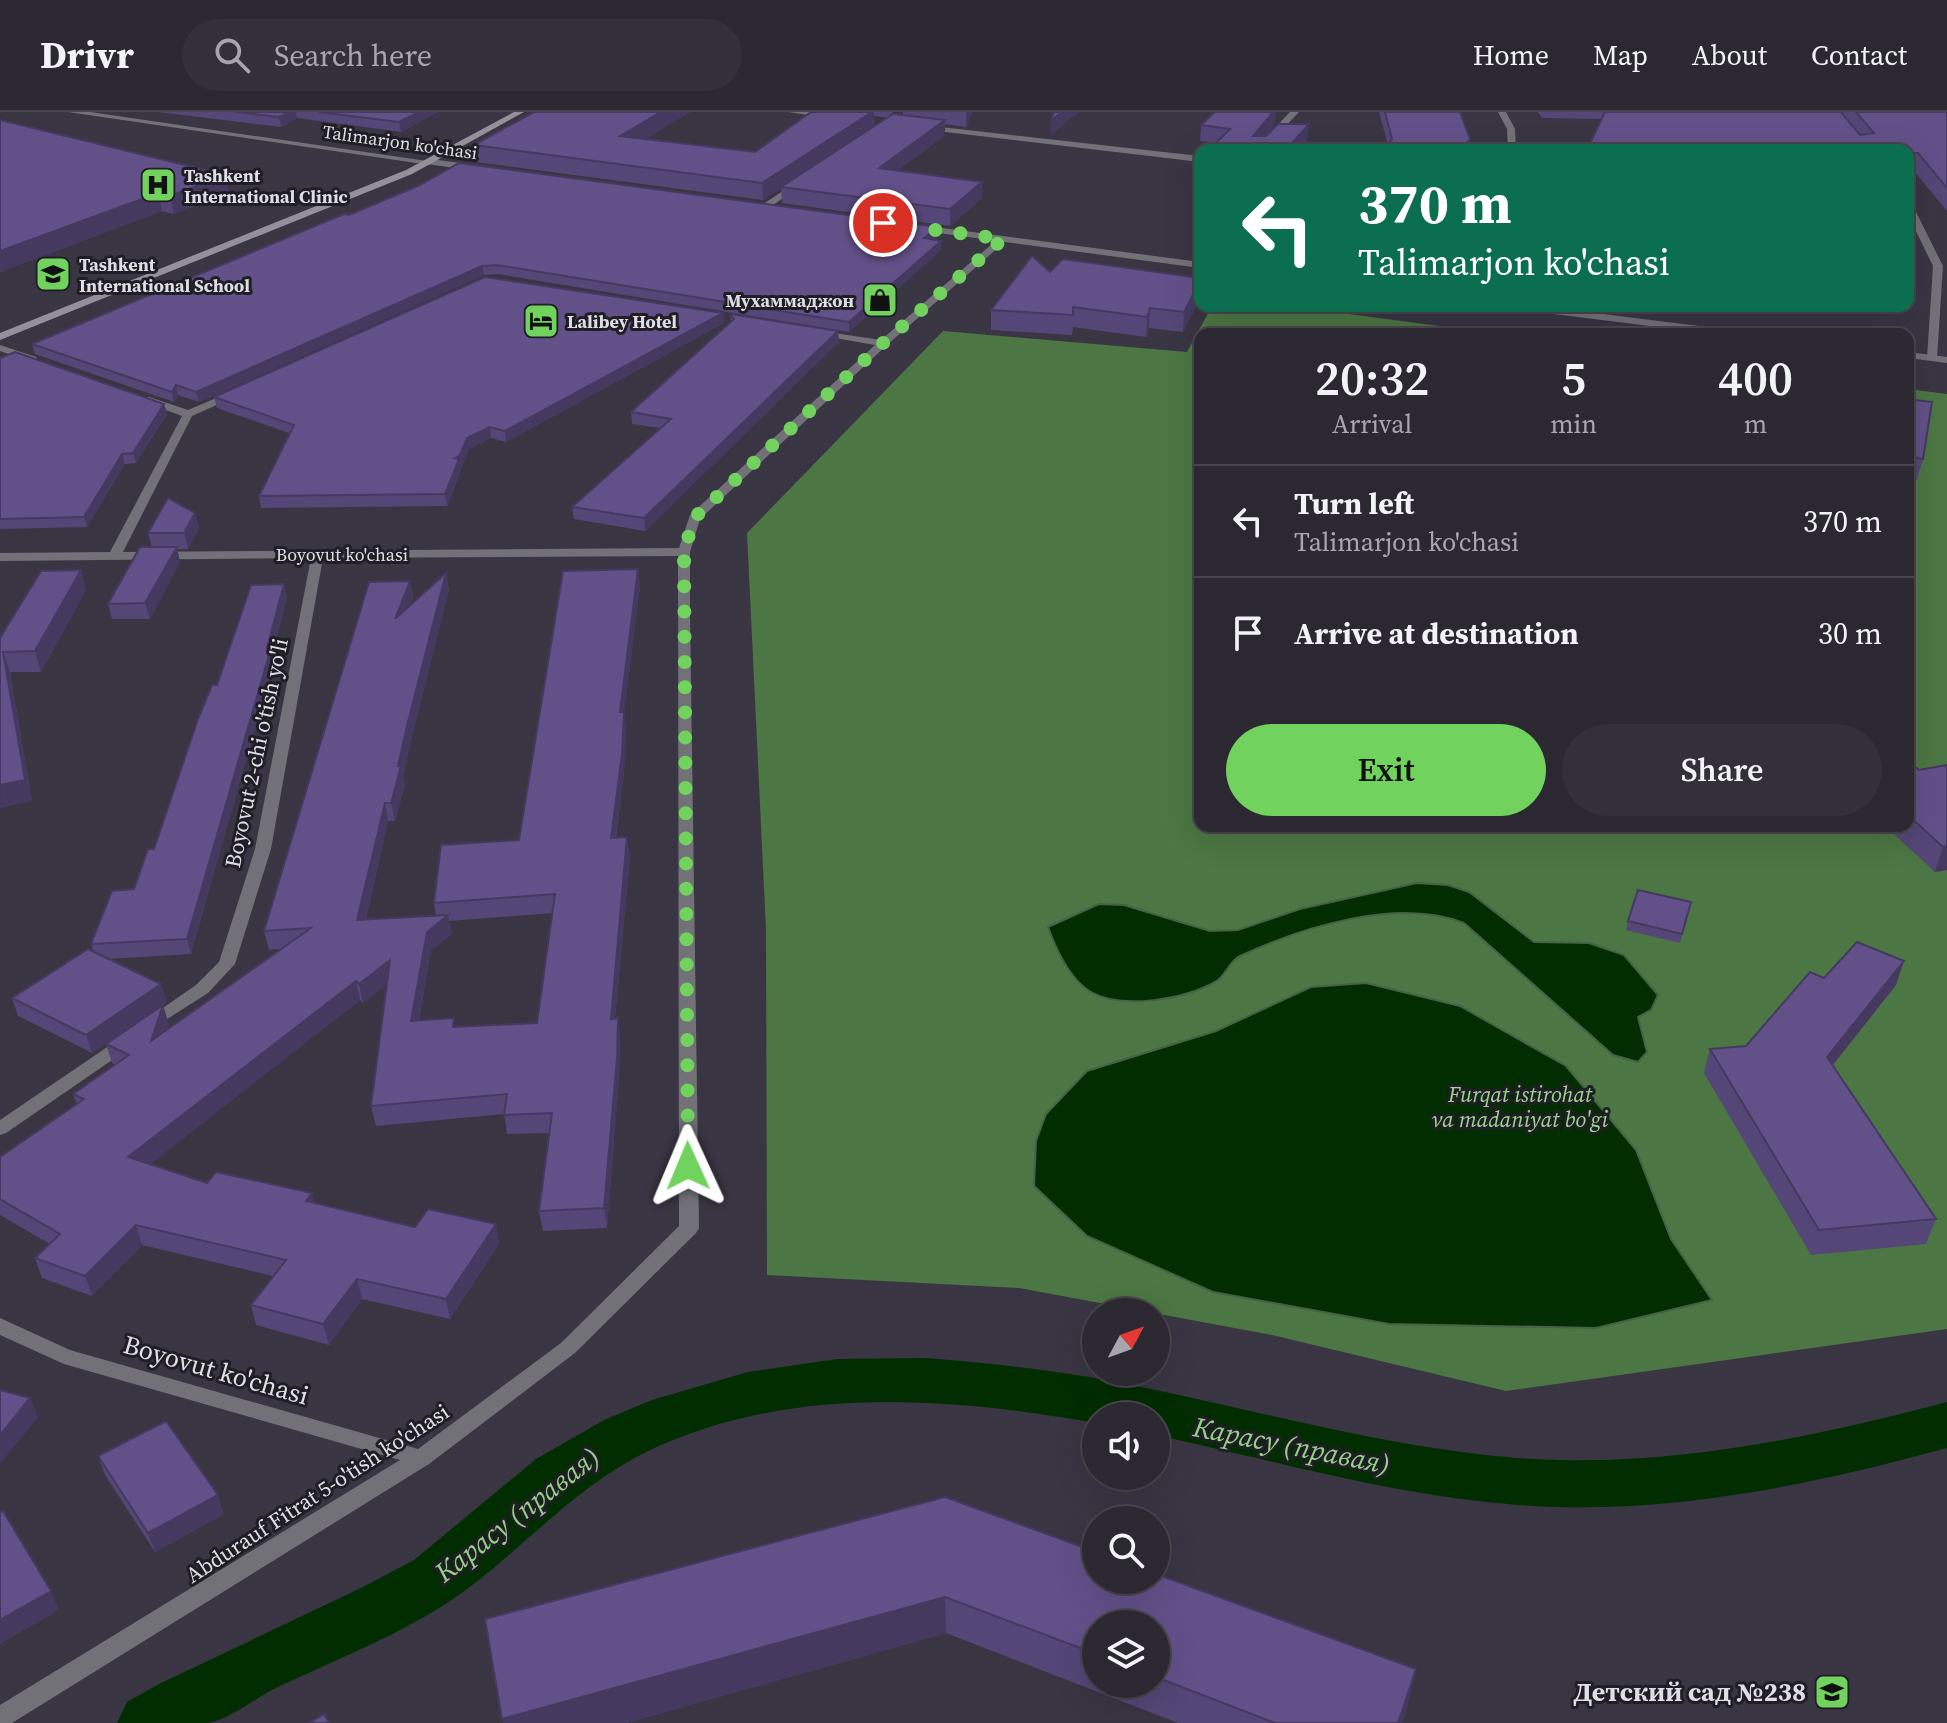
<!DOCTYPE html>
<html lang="en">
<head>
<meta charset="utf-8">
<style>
  :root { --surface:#2b2832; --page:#33303a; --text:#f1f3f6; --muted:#a6a6ac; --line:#47444d; --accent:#71d25e }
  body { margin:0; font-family:"Source Serif 4",serif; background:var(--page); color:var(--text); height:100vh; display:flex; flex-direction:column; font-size:30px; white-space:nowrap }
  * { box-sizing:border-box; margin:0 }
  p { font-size:26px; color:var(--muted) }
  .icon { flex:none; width:44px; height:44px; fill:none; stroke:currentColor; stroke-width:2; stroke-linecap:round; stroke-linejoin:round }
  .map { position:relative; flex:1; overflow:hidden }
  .sheet { position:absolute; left:1194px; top:216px; width:720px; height:504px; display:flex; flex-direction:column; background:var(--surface); border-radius:16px; box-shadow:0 8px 32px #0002,0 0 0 2px var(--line) }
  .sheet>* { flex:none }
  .hud { position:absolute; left:1194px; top:32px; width:720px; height:168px; border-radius:16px; box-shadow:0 8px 32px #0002,0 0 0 2px var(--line); background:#0b6e4f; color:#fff; overflow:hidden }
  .needle { width:52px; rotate:49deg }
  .controls { position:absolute; left:1082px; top:1186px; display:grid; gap:16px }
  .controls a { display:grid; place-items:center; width:88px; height:88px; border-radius:50%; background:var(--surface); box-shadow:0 8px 32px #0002,0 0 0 2px var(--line); font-size:40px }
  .pin { position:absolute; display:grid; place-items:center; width:68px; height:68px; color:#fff; margin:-34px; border:4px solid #fff; border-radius:50%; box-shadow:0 2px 8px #0007 }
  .me { position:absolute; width:88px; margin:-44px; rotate:359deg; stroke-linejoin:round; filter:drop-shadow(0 0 6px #0008) }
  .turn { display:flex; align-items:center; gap:28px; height:168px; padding:0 32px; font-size:36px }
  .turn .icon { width:104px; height:104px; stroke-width:2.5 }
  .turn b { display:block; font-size:56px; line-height:68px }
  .eta { display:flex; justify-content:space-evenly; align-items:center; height:136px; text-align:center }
  .eta b { font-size:48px; font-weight:600; line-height:56px }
  .primary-button { display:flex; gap:16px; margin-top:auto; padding:16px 32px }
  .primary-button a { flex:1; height:92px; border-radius:48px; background:var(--accent); color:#111; font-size:32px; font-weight:600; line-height:92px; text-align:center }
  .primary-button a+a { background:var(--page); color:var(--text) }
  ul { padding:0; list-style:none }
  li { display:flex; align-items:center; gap:24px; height:112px; padding:0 32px; border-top:2px solid var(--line) }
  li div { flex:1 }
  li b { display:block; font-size:30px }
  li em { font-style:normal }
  header { display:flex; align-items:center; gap:48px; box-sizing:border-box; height:112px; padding:0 40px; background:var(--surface); border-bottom:2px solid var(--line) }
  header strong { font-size:38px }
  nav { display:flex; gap:44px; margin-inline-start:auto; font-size:28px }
  .search { width:560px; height:72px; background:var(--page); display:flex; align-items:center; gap:20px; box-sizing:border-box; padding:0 28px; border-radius:44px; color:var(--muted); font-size:30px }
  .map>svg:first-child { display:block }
</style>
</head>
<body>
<header>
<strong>Drivr</strong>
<div class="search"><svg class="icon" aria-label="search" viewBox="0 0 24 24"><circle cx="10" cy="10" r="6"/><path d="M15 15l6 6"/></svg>Search here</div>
<nav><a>Home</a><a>Map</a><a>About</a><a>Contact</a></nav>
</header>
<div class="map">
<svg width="1947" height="1611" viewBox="0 0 1947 1611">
  <rect width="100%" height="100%" fill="#393543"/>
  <polygon fill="#4c7643" points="1212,194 1289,194 1499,222 1200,222 1200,714 1908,714 1908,277 1947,282 1947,1217 1506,1279 1272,1223 1019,1176 767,1163 766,818 747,421 943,219 1187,240"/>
  <g fill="#022d00" stroke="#446245" stroke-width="2">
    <path d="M 1417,771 L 1448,773 L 1469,780 L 1534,830 L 1589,831 L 1624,843 L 1658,883 L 1651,898 L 1638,905 L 1647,940 L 1638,950 L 1613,943 L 1464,811 C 1398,785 1302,815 1240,844 C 1229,849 1226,864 1215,870 C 1185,887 1123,898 1091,880 C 1069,867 1056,837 1048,815 L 1099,792 L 1124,793 L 1210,819 L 1238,818 L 1300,797 Z"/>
    <polygon points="1366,871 1460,894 1566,954 1636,1038 1671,1127 1712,1188 1596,1216 1389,1212 1213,1180 1087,1124 1034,1074 1036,1029 1046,1002 1087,959 1216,919 1311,875"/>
  </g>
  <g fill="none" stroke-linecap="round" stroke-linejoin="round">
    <path fill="#022d00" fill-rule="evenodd" d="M 926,1246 C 987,1251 1047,1257 1106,1268 C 1243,1294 1378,1335 1517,1346 C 1662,1357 1807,1327 1947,1290 L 1947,1336 C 1807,1374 1664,1404 1518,1393 C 1395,1384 1276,1349 1156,1323 L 1156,1304 L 1096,1304 L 1096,1311 C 946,1285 788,1272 646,1340 C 579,1373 533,1426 475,1471 C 415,1518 340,1545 272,1578 C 253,1588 229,1607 208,1611 C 180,1611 145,1611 117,1611 L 127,1590 L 159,1572 L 361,1476 L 414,1448 L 536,1347 L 604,1308 L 652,1288 L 748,1260 L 837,1247 Z"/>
    <g fill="#727178" fill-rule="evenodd">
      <polygon points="68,0 90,0 434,50 430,53"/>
      <polygon points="788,0 815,0 833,4 829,6"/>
      <polygon points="1290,0 1299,0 1263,38 1254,38"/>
      <polygon points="1498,0 1506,0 1515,17 1516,38 1508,38 1507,17"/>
      <polygon points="923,13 1200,44 1200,50 920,17 919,15"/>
      <polygon points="795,71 802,73 766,98 760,98 760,94"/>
      <polygon points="1908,91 1913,94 1943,154 1937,246 1932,249 1927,246 1933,154 1908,103"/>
      <polygon points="1000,125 1008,127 887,233 700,407 690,440 690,502 699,1116 696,1121 575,1241 429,1352 12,1611 0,1611 0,1593 400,1348 64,1252 0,1223 0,1206 70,1238 418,1337 561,1231 679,1114 678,444 323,446 271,737 235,852 208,881 150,918 144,917 141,913 144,909 196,873 219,850 255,737 311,446 0,449 0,441 110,440 182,304 141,289 141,285 149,285 188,298 235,278 239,279 239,283 192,304 123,440 679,436 690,403 875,233 818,223 813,220 814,218 881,228"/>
      <polygon points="0,233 36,245 37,247 32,250 0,239"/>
      <polygon points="125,925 134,931 131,935 6,1021 0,1023 0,1008 119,927"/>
    </g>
    <g fill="#727178" fill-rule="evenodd">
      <polygon points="430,47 476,53 480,56 476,59 427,52 427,48"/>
      <polygon points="919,113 1200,150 1200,156 916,118 916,114"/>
      <polygon points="1510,194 1539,194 1739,219 1744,222 1714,222 1515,197"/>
      <polygon points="1908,240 1947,245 1947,251 1908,246"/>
    </g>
    <polygon fill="#93909b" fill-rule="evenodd" points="514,0 524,0 412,62 0,228 0,221 406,58"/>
  </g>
  <g fill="#544676" fill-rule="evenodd">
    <polygon points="158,0 438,0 401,20 297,6 281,15"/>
    <polygon points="534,0 690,0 645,27 755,40 811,0 893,0 888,6 874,4 875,15 903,3 903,0 972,0 966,15 945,12 945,23 897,59 982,86 950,114 782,91 781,76 763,88 476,50 474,33"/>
    <polygon points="1379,0 1460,0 1470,27 1468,38 1384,38 1388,33"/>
    <polygon points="1538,0 1947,0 1947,99 1913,58 1908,58 1908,38 1602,7 1542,6"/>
    <polygon points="0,8 229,81 174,102 162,99 0,160"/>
    <polygon points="1275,11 1265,24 1307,28 1299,38 1209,38 1216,31 1200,29 1201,13"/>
    <polygon points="1200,47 1200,72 1192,71 1193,54"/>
    <polygon points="349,103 938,115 938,124 933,128 941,129 941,138 849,220 498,162 484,163 199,290 178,283 174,290 35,242 32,232"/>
    <polygon points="1050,160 1200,186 1183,220 1149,216 1146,225 1073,215 1072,223 991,218 991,198"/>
    <polygon points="723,201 724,211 506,330 491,326 469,337 462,355 460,356 461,359 447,394 261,396 259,384 289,321 217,296 214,285"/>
    <polygon points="730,202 839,230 645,419 574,407 572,395 660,316 632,312 631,300 731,210"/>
    <polygon points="0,246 164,292 167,302 136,351 125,352 87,415 0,417"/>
    <polygon points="1908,287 1923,347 1917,368 1908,367"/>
    <polygon points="195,401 199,416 188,437 177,437 180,450 150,507 112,507 108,492 152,435 148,421"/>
    <path d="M 638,457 L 640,474 L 624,600 L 626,618 L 624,660 L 616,726 L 630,744 L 615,907 L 618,906 L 620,926 L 619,965 L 607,1116 L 543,1119 L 539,1099 L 550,1021 L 507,1022 L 504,1002 L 376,1014 L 371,994 L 387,872 L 363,891 L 360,888 L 150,1052 L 207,1071 L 314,1091 L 415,1115 L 496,1112 L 499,1132 L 450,1207 L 362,1187 L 329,1233 L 256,1213 L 251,1193 L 273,1164 L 142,1133 L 92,1184 L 42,1166 L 35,1146 L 50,1132 L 0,1103 L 0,1045 L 77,992 L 73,982 L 115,953 L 112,951 L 106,932 L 169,912 L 167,918 L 281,837 L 269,838 L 264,819 L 410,469 L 413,485 L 409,494 L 446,461 L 449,478 L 410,632 L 403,665 L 405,672 L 395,709 L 388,709 L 366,807 L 436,804 L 434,791 L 519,728 ZM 553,801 L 537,911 L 456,915 L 419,908 L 431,838 L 452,822 L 449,809 Z"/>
    <polygon points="284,472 287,486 272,542 274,549 191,842 108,847 161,872 166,890 92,941 18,904 12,886 94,840 91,832 134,777 154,737 217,573"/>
    <polygon points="86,478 41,560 10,560 32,689 0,526"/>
    <polygon points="1908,651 1919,658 1947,653 1947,758 1935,760 1885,714 1908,714"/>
    <polygon points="1691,790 1680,831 1626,818 1628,809"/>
    <polygon points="1824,866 1896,873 1833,953 1936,1107 1926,1132 1811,1143 1704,961 1710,937 1746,934"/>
    <polygon points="98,1344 224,1402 155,1440 105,1363"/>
    <path d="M 945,1385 L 1408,1593 L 1402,1611 L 1178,1611 L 946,1521 L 626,1611 ZM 1096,1512 L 1156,1512 L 1156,1572 L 1096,1572 Z"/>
  </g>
  <g fill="#453960">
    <polygon points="289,0 296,0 297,6 281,15 279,5"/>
    <polygon points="419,0 438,0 401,20 399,10"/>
    <polygon points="661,0 690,0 622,41 620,24"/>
    <polygon points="872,0 874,0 875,15 763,88 762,71"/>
    <polygon points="966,0 972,0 966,15"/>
    <polygon points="1061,0 1079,0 1050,24 1051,9"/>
    <polygon points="1273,0 1276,0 1275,11 1254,38 1253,24"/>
    <polygon points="945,8 945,23 880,72 879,56"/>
    <polygon points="1309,12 1307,28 1299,38 1286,38"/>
    <polygon points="1470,27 1468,38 1462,38"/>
    <polygon points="226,63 229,81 174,102 170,84"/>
    <polygon points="982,70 982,86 950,114 950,97"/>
    <polygon points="158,81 162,99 0,160 0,139"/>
    <polygon points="938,115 938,124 924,135 924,126"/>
    <polygon points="941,129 941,138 849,220 849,210"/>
    <polygon points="482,154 484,163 199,290 196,280"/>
    <polygon points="1200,169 1200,185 1183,220 1184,200"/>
    <polygon points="1150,196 1149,216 1146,225 1147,205"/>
    <polygon points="723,201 724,211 506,330 505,319"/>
    <polygon points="838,219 839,230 645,419 644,406"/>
    <polygon points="176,273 178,283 174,290 172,280"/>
    <polygon points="164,292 167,302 136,351 133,341"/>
    <polygon points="490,315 491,326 469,337 462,355 460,356 461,359 447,394 445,382 455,346 467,326"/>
    <polygon points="122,342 125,352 87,415 84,405"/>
    <polygon points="195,401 199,416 188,437 184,421"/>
    <polygon points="177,435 180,450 150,507 145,491"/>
    <polygon points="638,457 640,474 624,600 626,618 624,660 613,745 611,726 620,600"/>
    <polygon points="81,458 86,478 41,560 35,539"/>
    <polygon points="446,461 449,478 410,632 403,665 405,672 395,709 391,691 398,654"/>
    <polygon points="410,469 413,485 398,524 395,507"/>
    <polygon points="284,472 287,486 272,542 274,549 191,842 187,827"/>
    <polygon points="3,540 10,560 32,689 0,696"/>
    <polygon points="385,691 388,709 361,827 357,808"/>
    <polygon points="627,725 630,744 613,926 611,907"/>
    <polygon points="1947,734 1947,758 1935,760 1943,735"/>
    <polygon points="448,803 452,822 431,838 415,928 411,909 427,820"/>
    <polygon points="390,848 394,867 363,891 359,872"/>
    <polygon points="1904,849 1896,873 1820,969 1827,945"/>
    <polygon points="356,869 360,888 134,1065 128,1045"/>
    <polygon points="161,872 166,890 92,941 86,923"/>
    <polygon points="163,893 169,912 157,948 151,929"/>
    <polygon points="618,906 620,926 619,965 607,1116 604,1096"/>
    <polygon points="312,1081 317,1101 306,1089"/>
    <polygon points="496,1112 499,1132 450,1207 446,1187"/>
    <polygon points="136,1113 142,1133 92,1184 85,1164"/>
    <polygon points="357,1167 362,1187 329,1233 323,1212"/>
    <polygon points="30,1286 38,1305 0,1352 0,1323"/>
    <polygon points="218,1383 224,1402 155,1440 148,1421"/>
    <polygon points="51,1479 59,1498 0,1532 0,1508"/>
    <polygon points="945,1485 946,1521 626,1611 503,1611 502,1607"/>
    <polygon points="1416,1557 1408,1593 1402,1611 1398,1611"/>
  </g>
  <g fill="#625189" stroke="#453960" stroke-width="2">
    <polygon points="236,0 289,0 279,5"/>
    <polygon points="319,0 419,0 399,10"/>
    <polygon points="534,0 661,0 620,24 755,40 811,0 872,0 762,71 474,33"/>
    <polygon points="1054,0 1061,0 1051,9"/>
    <polygon points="1215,0 1273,0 1253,24 1266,24 1278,12 1309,12 1286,38 1209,38 1230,17 1201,13"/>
    <polygon points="1385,0 1460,0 1470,27 1462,38 1384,38 1392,27"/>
    <polygon points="1605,0 1841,0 1860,23 1874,21 1856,0 1947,0 1947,76 1918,41 1908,41 1908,38 1587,38"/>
    <polygon points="893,2 945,8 879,56 982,70 950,97 781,75"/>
    <polygon points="0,8 226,63 170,84 158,81 0,139"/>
    <polygon points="1200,47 1200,55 1193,54"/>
    <polygon points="459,51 938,115 924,126 941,129 849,210 497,153 482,154 196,280 176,273 172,280 32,232 344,102 349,103 420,73"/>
    <polygon points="1032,144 1050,160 1063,147 1200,166 1200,169 1184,200 1150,196 1147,205 1073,195 1073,203 991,198"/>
    <polygon points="485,165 723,201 505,319 490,315 467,326 460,343 455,346 459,347 445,382 259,384 294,313 214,285"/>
    <polygon points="730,202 838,219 644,406 572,395 671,307 631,300 734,207"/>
    <polygon points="1433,216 1475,222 1430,222"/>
    <polygon points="15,240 164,292 133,341 122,342 84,405 0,407 0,246"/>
    <polygon points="1908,287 1932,290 1923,347 1908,344"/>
    <polygon points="168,386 195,401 184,421 148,421"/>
    <polygon points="140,435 177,435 145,491 108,492"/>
    <polygon points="638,457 620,600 624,600 622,642 611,726 627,725 611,907 618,906 617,946 604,1096 539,1099 552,1001 504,1003 507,982 371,994 390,848 359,872 356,869 128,1045 207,1071 216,1060 312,1081 306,1089 415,1115 428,1097 496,1112 446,1187 357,1167 323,1212 251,1193 286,1148 136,1113 85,1164 35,1146 60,1122 0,1087 0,1045 84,987 73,982 129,943 106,932 163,893 151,929 311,816 264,819 369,470 410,469 395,507 446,461 407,614 398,654 401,654 391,691 385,691 357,808 448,803 427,820 411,909 454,906 453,915 537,911 555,782 434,791 441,733 519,728 563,459"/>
    <polygon points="81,458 35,539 3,540 25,668 0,673 0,526 41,459"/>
    <polygon points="284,472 267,536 271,536 187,827 91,832 112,779 134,777 148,737 154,737 198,607 212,573 217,573 251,473"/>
    <polygon points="1908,651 1911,651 1919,658 1947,653 1947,734 1943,735 1908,703"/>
    <polygon points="1638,778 1691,790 1682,822 1628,809"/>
    <polygon points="1857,830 1904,849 1827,945 1936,1107 1819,1118 1710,937 1746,934 1810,860 1824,866"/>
    <polygon points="88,837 161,872 86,923 12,886"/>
    <polygon points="0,1278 30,1286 0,1323"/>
    <polygon points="166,1309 218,1383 148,1421 98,1344"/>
    <polygon points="945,1385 1096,1440 1096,1468 1156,1468 1156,1462 1416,1557 1398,1611 1275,1611 1156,1565 1156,1512 1096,1512 1096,1542 945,1485 502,1607 485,1507"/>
    <polygon points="3,1399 51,1479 0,1508 0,1401"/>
    <polygon points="324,1602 329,1611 309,1611"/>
  </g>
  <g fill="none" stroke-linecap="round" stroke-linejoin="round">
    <polyline stroke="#71d25e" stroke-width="14" stroke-dasharray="0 25.2" points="688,1054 684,440 694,406 883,231 1003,127 883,111"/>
  </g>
  <defs>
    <symbol id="hospital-square" viewBox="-11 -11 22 22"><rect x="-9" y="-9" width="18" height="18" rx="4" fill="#71d25e" stroke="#1f1e24"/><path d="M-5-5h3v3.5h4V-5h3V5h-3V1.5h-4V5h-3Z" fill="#111"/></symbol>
    <symbol id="school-square" viewBox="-11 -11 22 22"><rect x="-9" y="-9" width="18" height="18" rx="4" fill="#71d25e" stroke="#1f1e24"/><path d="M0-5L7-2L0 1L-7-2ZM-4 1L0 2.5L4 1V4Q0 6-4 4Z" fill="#111"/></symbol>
    <symbol id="shop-square" viewBox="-11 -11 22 22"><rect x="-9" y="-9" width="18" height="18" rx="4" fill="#71d25e" stroke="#1f1e24"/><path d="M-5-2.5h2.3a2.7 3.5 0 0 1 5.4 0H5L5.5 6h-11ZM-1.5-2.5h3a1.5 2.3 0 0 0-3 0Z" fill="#111"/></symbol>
    <symbol id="hotel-square" viewBox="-11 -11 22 22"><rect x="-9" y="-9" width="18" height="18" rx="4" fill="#71d25e" stroke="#1f1e24"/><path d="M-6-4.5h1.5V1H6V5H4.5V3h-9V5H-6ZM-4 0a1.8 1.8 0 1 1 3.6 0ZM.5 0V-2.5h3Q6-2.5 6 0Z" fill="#111"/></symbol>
  </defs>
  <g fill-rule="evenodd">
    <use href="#hospital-square" x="138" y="53" width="40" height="40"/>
    <use href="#school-square" x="33" y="142" width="40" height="40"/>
    <use href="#shop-square" x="860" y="168" width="40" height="40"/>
    <use href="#hotel-square" x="521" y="189" width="40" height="40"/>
    <use href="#school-square" x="1812" y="1560" width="40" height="40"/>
  </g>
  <g text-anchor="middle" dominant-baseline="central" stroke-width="6" stroke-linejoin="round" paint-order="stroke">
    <g font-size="18" fill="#dfdde6" stroke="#1f1e24">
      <text transform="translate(400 30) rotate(8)">Talimarjon ko'chasi</text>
      <text x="342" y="442">Boyovut ko'chasi</text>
    </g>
    <g font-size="18" font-weight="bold" fill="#dfdde6" stroke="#1f1e24" text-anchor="start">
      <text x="184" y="63">Tashkent<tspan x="184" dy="21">International Clinic</tspan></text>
      <text x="79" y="152">Tashkent<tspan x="79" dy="21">International School</tspan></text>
      <text x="854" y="188" text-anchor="end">Мухаммаджон</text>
      <text x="567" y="209">Lalibey Hotel</text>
    </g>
    <g font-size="22" fill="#dfdde6" stroke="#1f1e24">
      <text transform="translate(256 641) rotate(-78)">Boyovut 2-chi o'tish yo'li</text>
      <text transform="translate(317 1381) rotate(-33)">Abdurauf Fitrat 5-o'tish ko'chasi</text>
    </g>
    <g font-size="22" font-style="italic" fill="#99d78d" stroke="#1f1e24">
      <text x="1520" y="982">Furqat istirohat<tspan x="1520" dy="25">va madaniyat bo'gi</tspan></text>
    </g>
    <g font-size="26" fill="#dfdde6" stroke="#1f1e24">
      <text transform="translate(216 1258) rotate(16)">Boyovut ko'chasi</text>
    </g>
    <g font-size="26" font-weight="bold" fill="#dfdde6" stroke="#1f1e24" text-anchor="end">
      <text x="1806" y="1580">Детский сад №238</text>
    </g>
    <g font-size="28" font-style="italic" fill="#93d187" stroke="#1f1e24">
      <text transform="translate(1292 1333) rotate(11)">Карасу (правая)</text>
      <text transform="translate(517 1402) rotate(-38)">Карасу (правая)</text>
    </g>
  </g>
</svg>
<div class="controls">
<a><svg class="needle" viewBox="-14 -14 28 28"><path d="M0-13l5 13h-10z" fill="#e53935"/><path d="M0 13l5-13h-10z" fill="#a6a6ac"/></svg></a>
<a><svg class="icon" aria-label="sound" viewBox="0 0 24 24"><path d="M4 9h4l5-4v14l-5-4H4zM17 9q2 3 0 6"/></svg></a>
<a><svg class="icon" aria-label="search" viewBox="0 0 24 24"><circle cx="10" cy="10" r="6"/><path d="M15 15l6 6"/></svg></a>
<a><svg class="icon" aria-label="layers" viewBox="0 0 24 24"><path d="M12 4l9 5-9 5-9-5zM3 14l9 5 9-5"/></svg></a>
</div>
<div class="pin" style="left:883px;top:111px;background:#d93025"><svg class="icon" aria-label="arrive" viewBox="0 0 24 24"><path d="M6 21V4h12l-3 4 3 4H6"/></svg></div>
<svg class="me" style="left:688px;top:1054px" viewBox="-20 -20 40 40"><path d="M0-17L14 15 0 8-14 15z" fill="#71d25e" stroke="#fff" stroke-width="4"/></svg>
<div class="hud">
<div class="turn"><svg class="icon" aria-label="left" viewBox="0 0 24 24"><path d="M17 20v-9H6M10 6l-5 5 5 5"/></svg><div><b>370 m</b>Talimarjon ko'chasi</div></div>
</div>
<section class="sheet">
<div class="eta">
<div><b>20:32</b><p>Arrival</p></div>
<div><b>5</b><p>min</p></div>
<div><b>400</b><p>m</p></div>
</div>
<ul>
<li><svg class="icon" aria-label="left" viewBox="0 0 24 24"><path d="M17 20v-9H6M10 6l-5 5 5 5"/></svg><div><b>Turn left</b><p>Talimarjon ko'chasi</p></div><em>370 m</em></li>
<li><svg class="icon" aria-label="arrive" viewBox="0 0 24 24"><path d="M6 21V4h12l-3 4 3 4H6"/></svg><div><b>Arrive at destination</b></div><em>30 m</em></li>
</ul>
<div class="primary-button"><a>Exit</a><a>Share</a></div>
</section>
</div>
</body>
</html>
